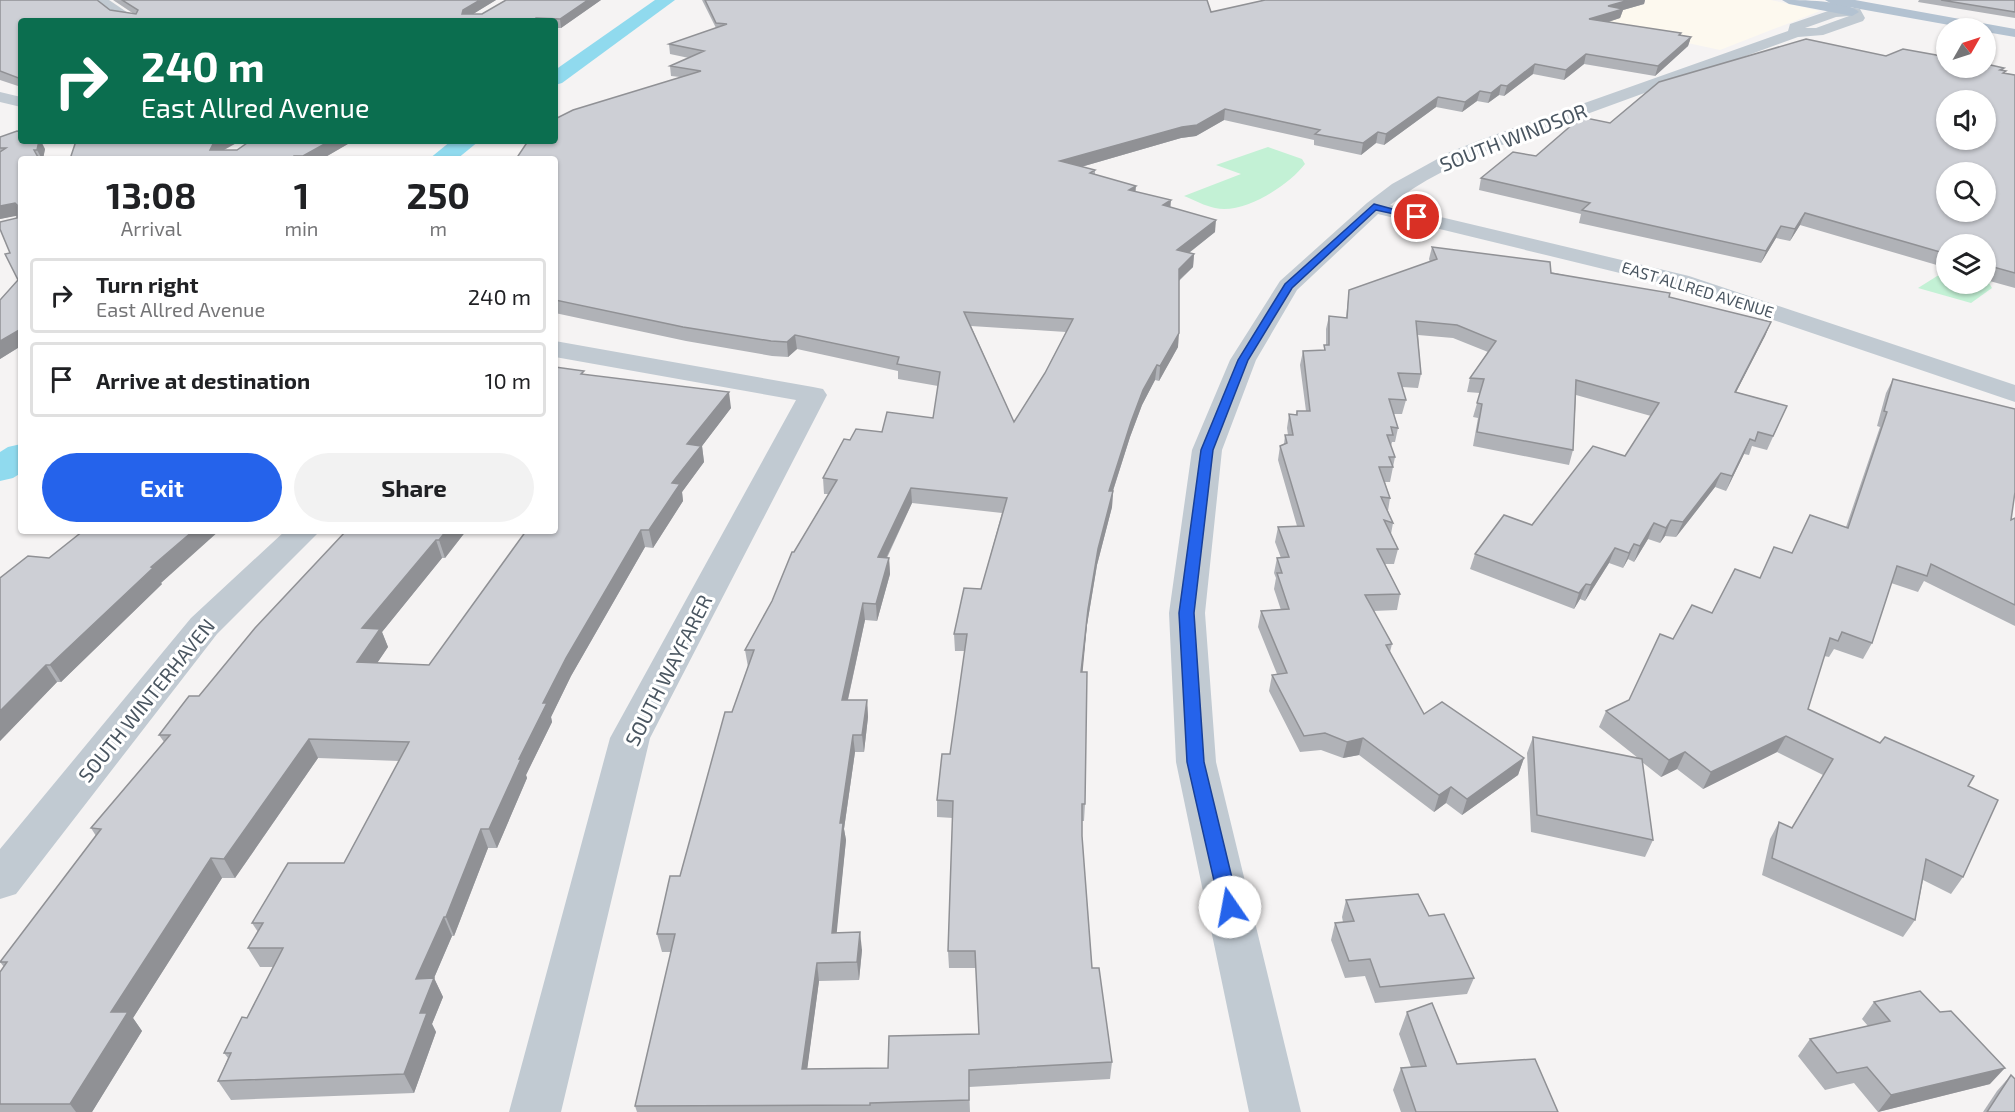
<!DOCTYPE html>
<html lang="en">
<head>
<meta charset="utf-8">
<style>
  :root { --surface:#fff; --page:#f2f2f2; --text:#202124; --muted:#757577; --line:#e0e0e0; --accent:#2563eb }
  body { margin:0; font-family:"Exo 2",sans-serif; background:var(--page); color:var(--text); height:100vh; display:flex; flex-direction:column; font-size:22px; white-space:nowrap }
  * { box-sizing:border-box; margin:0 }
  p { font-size:20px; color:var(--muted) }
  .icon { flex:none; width:33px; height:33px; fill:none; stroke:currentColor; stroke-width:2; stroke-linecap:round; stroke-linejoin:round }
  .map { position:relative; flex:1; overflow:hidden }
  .drawer { position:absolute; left:18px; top:156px; width:540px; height:378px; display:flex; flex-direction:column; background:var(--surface); border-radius:6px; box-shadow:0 2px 4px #0004 }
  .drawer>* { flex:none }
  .hud { position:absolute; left:18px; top:18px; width:540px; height:126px; border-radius:6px; box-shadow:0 2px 4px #0004; background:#0b6e4f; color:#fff; overflow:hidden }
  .needle { width:39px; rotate:51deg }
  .buttons { position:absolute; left:1936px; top:18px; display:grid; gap:12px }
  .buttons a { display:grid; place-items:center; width:60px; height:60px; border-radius:50%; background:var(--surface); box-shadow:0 2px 4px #0004; font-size:30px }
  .pin { position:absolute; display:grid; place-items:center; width:51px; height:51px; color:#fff; margin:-26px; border:3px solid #fff; border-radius:50%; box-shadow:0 2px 6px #0007 }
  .me { position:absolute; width:66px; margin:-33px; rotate:348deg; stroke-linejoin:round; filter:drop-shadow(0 0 4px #0008) }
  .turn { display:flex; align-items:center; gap:21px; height:126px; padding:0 24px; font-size:27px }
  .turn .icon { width:78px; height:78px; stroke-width:2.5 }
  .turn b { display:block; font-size:42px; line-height:51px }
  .eta { display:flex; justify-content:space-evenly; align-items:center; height:102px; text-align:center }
  .eta b { font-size:36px; font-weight:700; line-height:42px }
  .action { display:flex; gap:12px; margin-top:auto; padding:12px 24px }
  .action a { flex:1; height:69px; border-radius:36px; background:var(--accent); color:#fff; font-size:24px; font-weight:700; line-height:69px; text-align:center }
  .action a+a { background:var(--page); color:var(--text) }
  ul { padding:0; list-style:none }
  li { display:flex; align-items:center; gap:18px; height:75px; margin:0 12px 9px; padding:0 12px; border:3px solid var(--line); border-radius:6px }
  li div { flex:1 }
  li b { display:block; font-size:22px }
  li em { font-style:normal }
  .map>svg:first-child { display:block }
</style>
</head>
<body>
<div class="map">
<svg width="2015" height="1112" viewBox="0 0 2015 1112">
  <rect width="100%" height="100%" fill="#f5f3f3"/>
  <polygon fill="#fdf9ef" points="1489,0 1771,0 1820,11 1720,50"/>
  <g fill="#c3f1d5">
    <path d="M 1268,147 L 1302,159 L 1305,164 C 1289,185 1244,215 1215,208 C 1205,206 1194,200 1184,196 L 1241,174 L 1216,165 Z"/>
    <polygon points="1947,272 1947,284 1986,284 1986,280 1992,282 1989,283 1992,288 1971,303 1918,288 1942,273"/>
  </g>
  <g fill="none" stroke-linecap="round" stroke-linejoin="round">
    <g fill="#90daee" fill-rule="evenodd">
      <polygon points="655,0 675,0 562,83 555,85 555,70"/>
      <polygon points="451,141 479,141 457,159 429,159"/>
      <polygon points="21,444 21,473 13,478 0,481 0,452 8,447"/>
    </g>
    <g fill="#c1cad2" fill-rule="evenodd">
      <path d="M 94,0 L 109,0 L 140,21 C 120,21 107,16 94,0 Z"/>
      <path d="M 1855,8 L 1860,9 L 1865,18 L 1863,21 L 1823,35 L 1798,37 L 1494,148 C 1457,163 1421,181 1390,205 L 1689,276 L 2015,385 L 2015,402 L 1673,286 L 1378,214 L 1297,290 L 1256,360 L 1222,450 L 1205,613 L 1216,762 L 1301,1112 L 1249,1112 L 1176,762 L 1169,613 L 1192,450 L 1230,360 L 1280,281 L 1367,203 L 1392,184 L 1450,152 L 1480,140 L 1788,31 L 1790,24 L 1834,9 ZM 1849,16 L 1816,28 L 1805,28 L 1836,17 Z"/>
      <polygon points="0,92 21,97 21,107 0,102"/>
      <polygon points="555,341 813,387 823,389 827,395 650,738 561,1112 509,1112 610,738 796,400 555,357"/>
      <polygon points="285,531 320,531 217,634 16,894 0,899 0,849 191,618"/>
    </g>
    <g fill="#b3c2d1" fill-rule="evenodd">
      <path d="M 1782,0 C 1800,0 1847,0 1859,12 L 1852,16 L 1789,4 Z"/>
      <polygon points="1825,0 1855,0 2015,29 2015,37 1986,32 1986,28 1966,28 1832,4"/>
    </g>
  </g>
  <g fill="#b0b2b7" fill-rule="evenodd">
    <polygon points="0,0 110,10 134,14 113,0 496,0 473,14 482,14 601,0 561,28 555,28 555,21 21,21 21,87 0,80"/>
    <path d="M 702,0 L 1207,0 L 1211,12 L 1265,0 L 1645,0 L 1644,4 L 1623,10 L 1620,18 L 1608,22 L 1691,37 L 1688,46 L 1655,76 L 1584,64 L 1564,80 L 1533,74 L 1504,96 L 1499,95 L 1488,103 L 1477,101 L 1462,112 L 1436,107 L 1384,145 L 1376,143 L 1361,155 L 1314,145 L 1314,140 L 1224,120 L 1196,136 L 1181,138 L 1081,167 L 1095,170 L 1095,174 L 1170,207 L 1215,232 L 1189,253 L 1194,254 L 1193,267 L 1179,281 L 1178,347 L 1159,381 L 1155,380 L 1142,405 L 1130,437 L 1113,491 L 1112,507 L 1097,565 L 1087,625 L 1082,672 L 1085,804 L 1084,821 L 1082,821 L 1082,836 L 1092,968 L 1112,1062 L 1110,1079 L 969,1087 L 970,1112 L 637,1112 L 635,1106 L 671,952 L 662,952 L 657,934 L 680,876 L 732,712 L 748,667 L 745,650 L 772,601 L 794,552 L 829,494 L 824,494 L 823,478 L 850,440 L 933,418 L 938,386 L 898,379 L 898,371 L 797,349 L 788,357 L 772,356 L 686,341 L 555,313 L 555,159 L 680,77 L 671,76 L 670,66 L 689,58 L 670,54 L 669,44 L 716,28 ZM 971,326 L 1066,332 L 1045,373 L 1014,422 ZM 912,503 L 1002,513 L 981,589 L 954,634 L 955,651 L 965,651 L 950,754 L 937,800 L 937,817 L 953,818 L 948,951 L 949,968 L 976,968 L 979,1034 L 888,1068 L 807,1069 L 819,981 L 859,980 L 862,950 L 836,933 L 846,840 L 844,829 L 855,752 L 864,752 L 868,717 L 867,700 L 848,700 L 865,620 L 877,621 L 890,574 L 889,558 L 887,558 Z"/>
    <polygon points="1919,0 2015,0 2015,18 1918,2"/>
    <polygon points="1886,56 2004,68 2003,70 2005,73 2015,75 2015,288 1986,280 1986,244 1947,244 1947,268 1800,225 1790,241 1776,238 1761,263 1579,223 1581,214 1479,190 1481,178 1536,156 1610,123"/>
    <polygon points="0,137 45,149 43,159 21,159 21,346 0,359 0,300 18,280 10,253 17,215 0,219"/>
    <polygon points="76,141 240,141 224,150 237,150 250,141 353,141 322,159 70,159"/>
    <polygon points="1432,247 1669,297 1771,322 1765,336 1736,392 1787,406 1767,450 1752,446 1749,455 1744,454 1726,491 1715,487 1676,537 1665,536 1660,543 1648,539 1634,562 1628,559 1623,568 1609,563 1585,601 1580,599 1574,609 1470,569 1475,554 1532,525 1625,456 1651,416 1576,395 1573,450 1569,465 1473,446 1478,418 1473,417 1480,393 1467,392 1470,378 1488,352 1453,338 1418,335 1421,374 1418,388 1402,387 1406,400 1402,414 1394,414 1398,428 1395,442 1392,442 1391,446 1395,457 1390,482 1385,482 1390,498 1388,511 1393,523 1391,534 1398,549 1394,564 1385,564 1400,594 1397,610 1373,611 1392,644 1390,652 1424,714 1524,758 1518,775 1462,815 1446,803 1434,812 1359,755 1343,758 1321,750 1300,752 1269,691 1272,675 1277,674 1258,627 1261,611 1281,610 1274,589 1276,578 1274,573 1277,558 1281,558 1275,542 1278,527 1297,526 1278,460 1280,446 1284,444 1285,435 1288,435 1287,428 1289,414 1296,414 1297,411 1306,411 1300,365 1303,351 1324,350 1324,345 1326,345 1326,329 1329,316 1346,318 1349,290 1430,262 1429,259"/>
    <polygon points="585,374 731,408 702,446 704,462 682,492 683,501 653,548 645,547 571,676 551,717 552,722 526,775 527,778 497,848 488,848 454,936 452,936 434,978 443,997 432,1024 436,1032 414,1093 231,1100 218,1081 228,1058 224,1053 247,1018 273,967 260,967 248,948 258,932 252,923 344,863 399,761 318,758 235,878 222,878 133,1018 142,1031 92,1112 0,1112 0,972 4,967 0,962 96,836 91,828 164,742 159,735 199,696 346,531 466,531 445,558 442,558 382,632 388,647 377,663 429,665 555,531"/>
    <polygon points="1893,379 2011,520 2015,518 2015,626 1924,581 1918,592 1891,583 1872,643 1863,659 1834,649 1829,657 1824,656 1808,709 1968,786 1963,877 1951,894 1923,880 1915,920 1903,937 1762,875 1770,839 1779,822 1792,828 1823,775 1777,752 1703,789 1677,769 1661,777 1642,762 1653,840 1645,857 1531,832 1527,753 1533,737 1638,758 1599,727 1606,711 1629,700 1673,639 1712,613 1760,578 1846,527 1880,427 1877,426 1886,393"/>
    <polygon points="0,578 161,583 162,584 61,682 57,682 0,741"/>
    <polygon points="1346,900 1429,916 1474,978 1467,994 1375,1003 1365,976 1345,978 1331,940 1335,923 1343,922 1342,917"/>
    <polygon points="1874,1002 1990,1084 1878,1112 1854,1083 1825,1090 1798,1056 1810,1039 1868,1026 1862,1019"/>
    <polygon points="1407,1012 1457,1064 1558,1112 1401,1112 1393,1090 1401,1068 1411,1067 1399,1034"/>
    <polygon points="2011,1075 2015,1112 1983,1112 1997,1091"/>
  </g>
  <g fill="#909195">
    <polygon points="480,0 496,0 465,19 462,14 463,10"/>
    <polygon points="588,0 601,0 561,28 560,19"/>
    <polygon points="1629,0 1645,0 1644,4 1623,10 1620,18 1587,29 1589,19 1608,6"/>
    <polygon points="1691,37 1688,46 1655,76 1658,66"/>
    <polygon points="1586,54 1584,64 1564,80 1566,70"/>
    <polygon points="1535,64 1533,74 1504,96 1507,86"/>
    <polygon points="1501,85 1499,95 1488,103 1491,93"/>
    <polygon points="1480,91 1477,101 1462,112 1465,102"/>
    <polygon points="1438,97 1436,107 1384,145 1386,134"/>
    <polygon points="1225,109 1224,120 1196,136 1181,138 1060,173 1060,161"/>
    <polygon points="1378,132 1376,143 1361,155 1363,143"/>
    <polygon points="39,141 41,141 45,149 43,159 42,159 37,150"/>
    <polygon points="216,141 240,141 218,153 210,150 214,142"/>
    <polygon points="330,141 353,141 322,159 304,159 303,156"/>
    <polygon points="1136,186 1135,198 1129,190"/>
    <polygon points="1171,200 1170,213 1163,205"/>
    <polygon points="15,203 21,215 0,219 0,206"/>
    <polygon points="1805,213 1800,225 1790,241 1795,229"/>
    <polygon points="1216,220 1215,232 1176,263 1177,250"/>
    <polygon points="1781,226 1776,238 1761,263 1766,251"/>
    <polygon points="1194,254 1193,267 1177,282 1179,269"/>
    <polygon points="1771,322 1765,336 1729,406 1735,392"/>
    <polygon points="21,329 21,346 0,359 0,341"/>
    <polygon points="1179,333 1178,347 1159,381 1160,366"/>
    <polygon points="795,335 797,349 788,357 787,342"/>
    <polygon points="1157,365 1155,380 1142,405 1130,437 1108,506 1109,491 1131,422 1143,390"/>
    <polygon points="729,392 731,408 702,446 704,462 682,492 683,501 653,548 649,530 672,483 687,444"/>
    <polygon points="1750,439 1744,454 1726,491 1732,476"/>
    <polygon points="1721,473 1715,487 1676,537 1683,522"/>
    <polygon points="911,488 912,503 879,573 878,557"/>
    <polygon points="1113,491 1112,507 1097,565 1087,625 1081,689 1081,672 1088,609 1098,549"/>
    <polygon points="1671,520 1665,536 1660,543 1666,528"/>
    <polygon points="1654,523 1648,539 1634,562 1640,546"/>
    <polygon points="641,530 645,547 571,676 551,717 552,722 526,775 527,778 497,848 489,829 543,703 566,658"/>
    <polygon points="193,531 219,531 161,583 162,584 61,682 50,665 151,567"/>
    <polygon points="446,531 466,531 445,558 439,540"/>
    <polygon points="436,540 442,558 382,632 388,647 365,681 357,662 362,628"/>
    <polygon points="1634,544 1628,559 1623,568 1629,553"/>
    <polygon points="1615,548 1609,563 1585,601 1591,585"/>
    <polygon points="889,558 890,574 877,621 876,604"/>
    <polygon points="1586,584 1580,599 1574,609 1579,593"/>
    <polygon points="863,603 865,620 844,717 842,700"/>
    <polygon points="46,665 57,682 0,741 0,711"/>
    <polygon points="867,700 868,717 864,752 862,735"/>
    <polygon points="853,735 855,752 844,829 846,840 835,950 832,933 840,823"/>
    <polygon points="1786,736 1777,752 1703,789 1711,772"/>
    <polygon points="1363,738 1359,755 1343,758 1347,742"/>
    <polygon points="309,739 318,758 235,878 224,859"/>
    <polygon points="1685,752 1677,769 1661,777 1669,760"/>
    <polygon points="1524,758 1518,775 1462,815 1467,799"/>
    <polygon points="1451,787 1446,803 1434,812 1439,795"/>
    <polygon points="481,829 488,848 454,936 446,917"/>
    <polygon points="211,858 222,878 133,1018 142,1031 92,1112 76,1112 70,1104 111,1012"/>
    <polygon points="444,917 452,936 434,978 443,997 432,1024 436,1032 414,1093 404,1074 420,1013 416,979"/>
    <polygon points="860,932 862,950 859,980 857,962"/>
    <polygon points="817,963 819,981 805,1086 802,1069"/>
    <polygon points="2005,1068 1990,1084 1878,1112 1891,1095"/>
  </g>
  <g fill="#cdcfd5" stroke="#909195" stroke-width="1.5" fill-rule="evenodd">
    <polygon points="0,0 97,0 110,10 136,14 138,10 122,0 480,0 463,10 462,14 482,14 506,0 588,0 560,19 536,18 532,21 21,21 21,79 0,71"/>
    <path d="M 705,0 L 1207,0 L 1211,12 L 1265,0 L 1629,0 L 1608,6 L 1623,9 L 1589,19 L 1681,33 L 1679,35 L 1691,37 L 1658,66 L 1586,54 L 1566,70 L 1535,64 L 1507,86 L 1501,85 L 1491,93 L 1480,91 L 1465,102 L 1438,97 L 1386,134 L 1378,132 L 1363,143 L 1315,134 L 1320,130 L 1225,109 L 1197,125 L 1182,127 L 1060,161 L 1095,170 L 1090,173 L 1136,186 L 1129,190 L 1171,200 L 1163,205 L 1216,220 L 1177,250 L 1194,254 L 1179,269 L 1179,333 L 1160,366 L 1157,365 L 1143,390 L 1131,422 L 1109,491 L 1113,491 L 1098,549 L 1088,609 L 1081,672 L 1087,672 L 1085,804 L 1082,804 L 1082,836 L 1092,968 L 1099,968 L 1112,1062 L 969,1070 L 969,1100 L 870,1103 L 870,1105 L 635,1106 L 675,934 L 657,934 L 670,876 L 680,876 L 725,712 L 732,712 L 754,650 L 745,650 L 772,601 L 792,552 L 794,552 L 837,480 L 823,478 L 844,439 L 850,440 L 856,429 L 882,432 L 887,412 L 933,418 L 940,372 L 897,364 L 899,357 L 795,335 L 787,342 L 771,341 L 683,327 L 555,300 L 555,159 L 516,159 L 528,141 L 555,141 L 555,119 L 573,110 L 701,71 L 670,66 L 704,51 L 669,44 L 727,24 L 716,23 ZM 964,312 L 1073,319 L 1045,373 L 1014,422 ZM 911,488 L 1007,498 L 981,589 L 964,588 L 954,634 L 967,634 L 950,754 L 942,754 L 937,800 L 953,801 L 948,951 L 975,951 L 979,1034 L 889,1036 L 888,1068 L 802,1069 L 817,963 L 857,962 L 860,932 L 832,933 L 843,823 L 840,823 L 853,735 L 862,735 L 867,700 L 842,700 L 863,603 L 876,604 L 889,558 L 878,557 Z"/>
    <polygon points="1941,0 2015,0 2015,12"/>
    <path d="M 1806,39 L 1886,56 L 1903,49 L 1947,57 L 1947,68 L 1986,68 L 1986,64 L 2004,68 L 2000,70 L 2006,71 L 2003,73 L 2015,75 L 2015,273 L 1986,265 L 1986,244 L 1947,244 L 1947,254 L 1805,213 L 1795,229 L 1781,226 L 1766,251 L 1582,210 L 1590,203 L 1481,178 L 1513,152 L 1536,156 L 1581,117 L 1610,123 L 1659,82 ZM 1947,100 L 1986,100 L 1986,140 L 1947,140 ZM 1947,172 L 1986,172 L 1986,212 L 1947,212 Z"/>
    <polygon points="17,131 21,132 21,141 39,141 37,150 34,150 39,159 21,159 21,329 0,341 0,300 18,280 5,254 10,253 0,229 0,222 17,218 17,205 15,203 0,206 0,152 6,148 0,148 0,137"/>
    <polygon points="76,141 216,141 214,142 210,150 237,150 250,141 330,141 303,156 294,156 290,159 70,159"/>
    <polygon points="1432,247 1550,262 1551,273 1670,293 1669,297 1771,322 1735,392 1787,406 1773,436 1758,432 1755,441 1750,439 1732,476 1721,473 1683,522 1671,520 1666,528 1654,523 1640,546 1634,544 1629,553 1615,548 1591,585 1586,584 1579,593 1475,554 1504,515 1532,525 1593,446 1625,456 1659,403 1576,380 1573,450 1477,432 1482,404 1477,403 1484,379 1470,378 1496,341 1457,325 1416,321 1421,374 1398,373 1406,400 1389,399 1398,428 1391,427 1393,435 1387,435 1395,457 1389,457 1393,467 1379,467 1390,498 1381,497 1393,523 1384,520 1398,549 1377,549 1400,594 1365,595 1392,644 1386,645 1424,714 1442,702 1524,758 1467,799 1451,787 1439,795 1363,738 1347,742 1325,733 1304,736 1272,675 1287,673 1261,611 1289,609 1277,573 1282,573 1277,558 1289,557 1278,527 1304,526 1280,446 1287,443 1285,435 1293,435 1289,414 1297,415 1297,411 1310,411 1303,351 1325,350 1324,345 1329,345 1329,316 1347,318 1349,290 1437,259"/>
    <polygon points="555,367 584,371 581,374 729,392 687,444 701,446 672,483 680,484 649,530 641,530 566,658 543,703 547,703 519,759 521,759 489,829 481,829 446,917 444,917 416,979 434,978 420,1013 427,1013 404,1074 218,1081 231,1053 224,1053 242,1017 247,1018 283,948 248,948 263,923 252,923 288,863 344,863 409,742 309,739 224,859 211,858 111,1012 128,1012 70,1104 0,1104 0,972 7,962 0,962 101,829 91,828 170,735 159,735 189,696 199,696 255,628 346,531 446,531 439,540 436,540 362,628 380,629 357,662 429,665 526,531 555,531"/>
    <polygon points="1893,379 2015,409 2015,492 2011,520 2015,518 2015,605 1931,564 1927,576 1897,566 1872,643 1842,632 1838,641 1830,638 1808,709 1880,743 1885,737 1974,776 1968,786 1998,800 1963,877 1926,859 1915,920 1772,858 1779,822 1792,828 1833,759 1786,736 1711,772 1685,752 1669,760 1606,711 1629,700 1660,634 1673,639 1692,605 1712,613 1735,569 1760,578 1774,547 1792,553 1810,515 1848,528 1887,412 1884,411"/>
    <polygon points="83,531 193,531 151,567 153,568 50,665 46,665 0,711 0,578 28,556 49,558"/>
    <polygon points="1533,737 1642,759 1653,840 1537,815"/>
    <polygon points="1418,894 1429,916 1444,914 1474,978 1380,987 1370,959 1349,961 1335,923 1354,921 1346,900"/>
    <polygon points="1920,991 1940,1012 1951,1011 2005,1068 1891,1095 1867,1067 1837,1073 1810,1039 1890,1021 1874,1002"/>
    <polygon points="1432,1003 1457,1064 1535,1059 1558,1112 1416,1112 1401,1068 1426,1066 1407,1012"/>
    <polygon points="2011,1075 2015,1079 2015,1112 1987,1112"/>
  </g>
  <polygon fill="#2563eb" stroke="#184099" stroke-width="1.5" points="1374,204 1422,217 1417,219 1376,210 1292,288 1248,360 1213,450 1194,613 1204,762 1239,907 1236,912 1230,915 1223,912 1220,907 1187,762 1179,613 1201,450 1238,360 1285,284"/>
  <g text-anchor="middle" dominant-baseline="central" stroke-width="6" stroke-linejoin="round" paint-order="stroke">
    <g font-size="16" fill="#4a5661" stroke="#fff">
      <text transform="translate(1698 289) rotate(17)">EAST ALLRED AVENUE</text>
    </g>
    <g font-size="20" fill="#4a5661" stroke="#fff">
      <text transform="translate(1513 137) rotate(-21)">SOUTH WINDSOR</text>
      <text transform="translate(668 670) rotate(-63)">SOUTH WAYFARER</text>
      <text transform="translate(146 700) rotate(-51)">SOUTH WINTERHAVEN</text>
    </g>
  </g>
</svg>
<div class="buttons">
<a><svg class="needle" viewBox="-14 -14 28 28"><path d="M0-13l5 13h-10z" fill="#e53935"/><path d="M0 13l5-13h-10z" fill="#757577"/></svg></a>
<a><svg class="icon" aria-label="sound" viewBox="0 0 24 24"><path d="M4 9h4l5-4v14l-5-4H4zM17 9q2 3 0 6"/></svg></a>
<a><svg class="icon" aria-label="search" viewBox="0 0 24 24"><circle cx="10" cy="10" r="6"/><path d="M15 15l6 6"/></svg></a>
<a><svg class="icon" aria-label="layers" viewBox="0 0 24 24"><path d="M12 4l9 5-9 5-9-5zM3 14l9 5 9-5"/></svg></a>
</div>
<div class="pin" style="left:1417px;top:217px;background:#d93025"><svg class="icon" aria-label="arrive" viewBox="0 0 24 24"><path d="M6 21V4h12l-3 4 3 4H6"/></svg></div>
<svg class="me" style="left:1230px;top:907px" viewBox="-20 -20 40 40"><circle r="19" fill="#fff"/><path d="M0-13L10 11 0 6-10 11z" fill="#2563eb"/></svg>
<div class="hud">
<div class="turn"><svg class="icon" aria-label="right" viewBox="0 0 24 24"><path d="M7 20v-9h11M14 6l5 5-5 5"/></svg><div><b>240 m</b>East Allred Avenue</div></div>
</div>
<section class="drawer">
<div class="eta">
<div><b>13:08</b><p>Arrival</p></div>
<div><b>1</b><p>min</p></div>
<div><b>250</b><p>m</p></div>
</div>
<ul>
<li><svg class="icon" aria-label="right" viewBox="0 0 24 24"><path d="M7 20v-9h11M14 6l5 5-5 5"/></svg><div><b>Turn right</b><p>East Allred Avenue</p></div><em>240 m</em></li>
<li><svg class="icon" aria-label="arrive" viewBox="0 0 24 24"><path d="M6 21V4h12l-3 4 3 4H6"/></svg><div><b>Arrive at destination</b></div><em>10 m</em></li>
</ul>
<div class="action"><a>Exit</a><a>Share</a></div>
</section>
</div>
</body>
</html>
